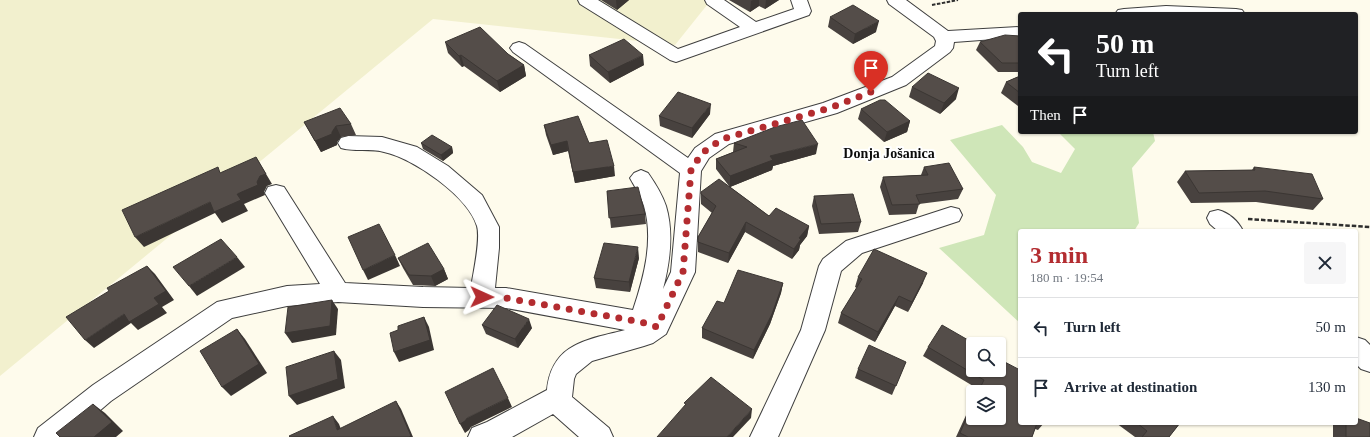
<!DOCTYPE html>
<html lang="en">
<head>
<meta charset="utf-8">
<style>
  :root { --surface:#fff; --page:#f6f6f7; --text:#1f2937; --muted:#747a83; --line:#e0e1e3; --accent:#b32c30 }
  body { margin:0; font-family:"Times New Roman",serif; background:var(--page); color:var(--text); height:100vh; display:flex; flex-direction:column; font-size:15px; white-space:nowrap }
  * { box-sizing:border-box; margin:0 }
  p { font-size:13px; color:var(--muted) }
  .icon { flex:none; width:22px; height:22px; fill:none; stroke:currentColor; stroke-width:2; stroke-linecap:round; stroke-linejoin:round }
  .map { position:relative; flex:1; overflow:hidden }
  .panel { position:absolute; left:1018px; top:229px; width:340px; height:196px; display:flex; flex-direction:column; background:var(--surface); border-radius:4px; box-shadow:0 1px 3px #0004 }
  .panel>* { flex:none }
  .hud { position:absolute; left:1018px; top:12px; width:340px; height:122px; border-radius:4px; box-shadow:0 1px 3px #0004; background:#202124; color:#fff; overflow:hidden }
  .buttons { position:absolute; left:966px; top:337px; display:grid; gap:8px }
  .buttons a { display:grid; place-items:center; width:40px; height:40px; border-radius:4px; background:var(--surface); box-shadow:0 1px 3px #0004; font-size:20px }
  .pin { position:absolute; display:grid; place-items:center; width:34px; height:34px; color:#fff; margin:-41px -17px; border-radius:50% 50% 50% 0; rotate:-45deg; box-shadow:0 0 4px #0007 }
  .pin .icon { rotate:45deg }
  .me { position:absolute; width:44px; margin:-22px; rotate:91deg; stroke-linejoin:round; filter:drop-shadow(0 0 3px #0008) }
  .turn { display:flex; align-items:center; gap:14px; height:84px; padding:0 12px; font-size:18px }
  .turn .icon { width:52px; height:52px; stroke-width:2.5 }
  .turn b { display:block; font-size:28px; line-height:34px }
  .then { display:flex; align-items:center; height:38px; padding:0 12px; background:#0003; gap:8px; font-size:15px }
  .round { display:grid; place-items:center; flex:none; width:42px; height:42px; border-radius:4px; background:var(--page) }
  .overview { display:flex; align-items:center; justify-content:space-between; height:68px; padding:0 12px }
  h1 { font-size:24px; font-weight:700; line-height:30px; color:var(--accent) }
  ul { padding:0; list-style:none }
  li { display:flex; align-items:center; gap:12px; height:60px; padding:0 12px; border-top:1px solid var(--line) }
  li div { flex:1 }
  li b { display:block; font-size:15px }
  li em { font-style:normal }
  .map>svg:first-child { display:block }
</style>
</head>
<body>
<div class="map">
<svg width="1370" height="437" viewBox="0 0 1370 437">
  <rect width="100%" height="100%" fill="#fefbec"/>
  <polygon fill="#f2f0ce" points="0,0 711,0 675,45 433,19 0,376"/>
  <polygon fill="#cfe6b8" points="1002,125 1023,147 1032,162 1061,173 1075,149 1058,132 1153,132 1155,141 1132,168 1139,223 1134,231 1020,231 1020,323 939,248 984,235 996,195 950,140"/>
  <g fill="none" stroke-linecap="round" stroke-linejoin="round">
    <defs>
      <g id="minor">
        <polygon points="578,0 598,0 678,49 740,27 707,4 705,0 724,0 756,22 794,9 791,0 807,0 811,11 809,15 676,62 670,60 580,4"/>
        <path d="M 887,0 L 906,0 L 948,31 L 1020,27 L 1020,37 L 954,42 L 953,48 L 950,52 L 906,85 L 837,113 L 729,144 L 709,158 L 701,171 L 695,272 L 666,334 L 653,343 L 644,346 L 592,361 L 576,374 L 574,379 L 572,397 L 609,428 L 613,437 L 579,437 L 553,414 L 512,437 L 468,437 L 472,428 L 487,422 L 547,390 C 552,343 587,340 625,330 L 506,308 L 423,307 L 338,302 L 287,306 L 232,318 L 111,401 L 69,437 L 34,437 L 38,428 L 93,385 L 217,302 L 287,286 L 320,284 L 265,193 L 268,187 L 276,185 L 284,187 L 345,283 L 423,287 L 471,288 C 473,273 481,240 477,226 C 468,196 413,158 384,152 C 370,148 355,152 341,148 L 338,143 L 341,138 L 348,136 L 382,137 L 417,147 L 448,166 L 482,195 L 499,227 L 499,248 L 495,288 L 506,288 L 633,310 C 644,277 654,240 644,206 C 641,196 635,187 630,178 L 634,173 L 641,170 L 648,173 C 655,183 662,194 666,206 C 674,233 670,262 663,289 L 671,272 L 680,173 L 513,52 L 510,48 L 513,44 L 519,42 L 525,44 L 688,158 L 695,148 L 715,134 L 823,103 L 892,77 L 935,46 L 936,41 L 934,37 L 889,4 Z"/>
        <polygon points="1166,6 1236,9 1242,10 1245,14 1115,14 1118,10 1124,9"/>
        <polygon points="951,207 959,209 962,215 959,221 862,253 841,271 825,330 778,437 750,437 801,330 819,266 823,259 846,241"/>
        <path d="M 1218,210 C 1229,213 1238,221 1243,231 L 1218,231 L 1210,224 L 1207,218 L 1210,212 Z"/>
        <polygon points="1356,337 1365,340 1370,345 1370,372 1361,369 1356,364"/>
      </g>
    </defs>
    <use href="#minor" stroke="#3f3f3f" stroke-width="2"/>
    <polyline stroke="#2e2e2e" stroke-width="2" stroke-dasharray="3.5 1.5" stroke-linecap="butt" points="932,5 958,0"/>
    <polyline stroke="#2e2e2e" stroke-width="2.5" stroke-dasharray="4.5 2" stroke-linecap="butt" points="1248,219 1370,227"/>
    <use href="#minor" fill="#fff" fill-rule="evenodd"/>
  </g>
  <g fill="#48423f">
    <polygon points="601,0 629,0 617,10"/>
    <polygon points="729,0 779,0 765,9 759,6 750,12"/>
    <polygon points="830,17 876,32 853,44 828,27"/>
    <polygon points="1020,36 1020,72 998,72 976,50 980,42"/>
    <polygon points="445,42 508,54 524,65 526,76 500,92 464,66 462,67 448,53"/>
    <polygon points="589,55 644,65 610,83 590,66"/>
    <polygon points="1020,76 1020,104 1018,106 1001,93 1006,82"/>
    <polygon points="912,87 956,99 940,114 909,97"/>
    <polygon points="861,109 910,121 907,132 884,142 858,119"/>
    <polygon points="710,114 692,138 660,126 659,116"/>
    <polygon points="304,122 351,124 356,135 341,137 337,142 337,145 321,152"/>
    <polygon points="544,125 589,143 615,176 575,183 568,151 553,155 546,135"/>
    <polygon points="421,143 452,147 453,153 443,161 423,149"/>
    <polygon points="734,143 816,154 773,166 772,170 730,187 769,216 809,226 807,236 800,245 799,250 792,259 745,232 728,263 698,252 698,237 712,213 701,204 701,192 729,186 716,169 716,159 733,152"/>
    <polygon points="924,167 963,189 958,199 919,204 916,214 889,215 880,187 883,177 921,175"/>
    <polygon points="1254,167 1323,199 1313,210 1256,202 1191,203 1177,182 1185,171 1252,170"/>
    <polygon points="607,191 645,214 646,224 611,228"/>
    <polygon points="814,196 861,222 858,232 819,234 812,206"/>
    <polygon points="398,258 444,269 448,279 435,286 413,285 403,268"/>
    <polygon points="639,258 630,292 596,288 594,278"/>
    <polygon points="858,277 923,283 908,312 895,306 875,342 838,323 841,313 857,288 855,287"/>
    <polygon points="783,283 781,293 770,324 753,359 702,338 702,328 724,303"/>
    <polygon points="482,325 532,328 518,348 486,334"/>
    <polygon points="973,344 1020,423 1044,423 1038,430 1035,429 1032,437 956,437 973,400 973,418 999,392 977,392 978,389 923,356 928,347"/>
    <polygon points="906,362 892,395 855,378 858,369"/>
    <polygon points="1116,423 1180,423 1169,437 1135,437"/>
    <polygon points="1333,423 1356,423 1370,437 1333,437"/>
  </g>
  <g fill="#3b3633">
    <polygon points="616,0 629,0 617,10"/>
    <polygon points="753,0 759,0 759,6 750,12 751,1"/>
    <polygon points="766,0 779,0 765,9"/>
    <polygon points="879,21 876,32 853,44 855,34"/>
    <polygon points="461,55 464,66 462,67 459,56"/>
    <polygon points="643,55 644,65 610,83 608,72"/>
    <polygon points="524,65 526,76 500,92 497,81"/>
    <polygon points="959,88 956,99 940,114 944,103"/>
    <polygon points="1020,100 1020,104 1018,106"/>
    <polygon points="711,104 710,114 692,138 692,128"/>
    <polygon points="910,121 907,132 884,142 887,132"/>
    <polygon points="336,126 341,137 337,142 337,145 321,152 315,141 332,132"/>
    <polygon points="567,141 568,151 553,155 551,145"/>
    <polygon points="818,144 816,154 773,166 772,170 730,187 730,176 770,156"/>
    <polygon points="452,147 453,153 443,161 441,155"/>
    <polygon points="256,157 272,184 267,186 264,192 265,195 244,204 248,211 222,223 215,213 144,247 135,237 210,202 237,194 257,182"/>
    <polygon points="614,166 615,176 575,183 573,172"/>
    <polygon points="746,222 745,232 728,263 729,253"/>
    <polygon points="809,226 807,236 800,245 799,250 792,259 794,249 799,238"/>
    <polygon points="638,247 639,258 630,292 629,282"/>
    <polygon points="395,255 400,266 368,280 363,270"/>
    <polygon points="237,257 245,267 197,296 189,286"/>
    <polygon points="147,266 155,274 174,300 162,307 167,313 138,330 131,323 94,348 85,340 124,314 154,298"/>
    <polygon points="444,269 448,279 435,286 431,276"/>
    <polygon points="927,273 923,283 908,312 912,302"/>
    <polygon points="783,283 781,293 770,324 753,359 754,350"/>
    <polygon points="899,296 895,306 875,342 878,332"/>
    <polygon points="332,300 338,309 336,335 292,343 285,333"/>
    <polygon points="424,317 429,327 434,350 399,362 394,352"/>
    <polygon points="529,319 532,328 518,348 515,339"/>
    <polygon points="237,329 245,339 267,373 231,396 222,387"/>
    <polygon points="334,351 341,360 345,388 297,405 289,396"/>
    <polygon points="508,398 512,407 471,427 469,430 465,433 460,424 467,418"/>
    <polygon points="396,401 401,409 413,437 409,437"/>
    <polygon points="93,404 105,413 123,431 116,437 94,437"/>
    <polygon points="752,409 751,418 733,437 727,437"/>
    <polygon points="333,416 339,424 344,437 337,430"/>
  </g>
  <g fill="#544d49" stroke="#3b3633">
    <polygon points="853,5 879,21 855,34 830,17"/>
    <polygon points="480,27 508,54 524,65 497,81 461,55 459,56 445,42"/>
    <polygon points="1005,35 1020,36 1020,63 1002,63 980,42"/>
    <polygon points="624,39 643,55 608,72 589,55"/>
    <polygon points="928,73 959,88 944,103 912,87"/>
    <polygon points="1020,76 1020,93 1006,82"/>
    <polygon points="678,92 711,104 692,128 659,116"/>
    <polygon points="880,100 885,100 910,121 887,132 861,109"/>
    <polygon points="340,108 351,124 336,126 332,132 332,134 315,141 304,122"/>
    <polygon points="578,116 589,143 607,140 614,166 573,172 567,141 551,145 544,125"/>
    <polygon points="802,120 818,144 770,156 773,160 730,176 716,159 747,147 734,143 775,127"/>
    <polygon points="432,135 452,147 441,155 421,143"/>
    <polygon points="256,157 266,174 260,176 257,182 258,185 237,194 241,200 214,212 210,202 135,237 122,210 218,167 220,173"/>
    <polygon points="949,163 963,189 916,195 920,204 892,205 883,177 928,175 924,167"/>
    <polygon points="1254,167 1312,174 1323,199 1265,191 1199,193 1185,171 1255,170"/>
    <polygon points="719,179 769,216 776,208 809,226 799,238 801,239 794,249 746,222 729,253 698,242 698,237 716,206 701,194 701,192"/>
    <polygon points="638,187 645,214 609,218 607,191"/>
    <polygon points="853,194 861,222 821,224 814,196"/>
    <polygon points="379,224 395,255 363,270 348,237"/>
    <polygon points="221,239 237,257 189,286 173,267"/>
    <polygon points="428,243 444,269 431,276 409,275 398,258"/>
    <polygon points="604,243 638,247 629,282 594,278"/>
    <polygon points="874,249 927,273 912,302 899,296 878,332 841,313 862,279 858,277"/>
    <polygon points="147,266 166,291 154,298 159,304 129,322 124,314 85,340 66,317 109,291 107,288"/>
    <polygon points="738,270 783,283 772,314 754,350 702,328 717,301 724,303"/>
    <polygon points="332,300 330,326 285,333 288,307"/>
    <polygon points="497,305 529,319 515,339 482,325"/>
    <polygon points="424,317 430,340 394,352 390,333 398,330 398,326"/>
    <polygon points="942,325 975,344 973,344 973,370 999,370 999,359 1020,370 1020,423 1037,423 1032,437 968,437 960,433 973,403 973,418 999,418 999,392 978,392 984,380 928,347"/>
    <polygon points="237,329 259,364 222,387 200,351"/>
    <polygon points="869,345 906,362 896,386 858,369"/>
    <polygon points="334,351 338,379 289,396 286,367"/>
    <polygon points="493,368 508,398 467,418 465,421 460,424 445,392"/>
    <polygon points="711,377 752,409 727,437 657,437 686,404 684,403"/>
    <polygon points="396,401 411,436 409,437 290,437 289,436 333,416 337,430"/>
    <polygon points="93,404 112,422 94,437 60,437 56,433"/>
    <polygon points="1356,418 1370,423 1370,437 1346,437 1346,423 1356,423"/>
    <polygon points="1137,423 1180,423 1169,437 1142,437 1147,431"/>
  </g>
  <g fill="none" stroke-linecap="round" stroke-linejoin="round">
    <polyline stroke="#b32c30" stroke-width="7" stroke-dasharray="0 12.6" points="482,297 506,298 641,322 657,327 683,272 691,170 702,153 722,139 830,108 871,92"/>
  </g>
  <g text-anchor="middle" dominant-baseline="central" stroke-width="4" stroke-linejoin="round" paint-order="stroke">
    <g font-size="14" font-weight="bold" fill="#0c0c0c" stroke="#fff">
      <text x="889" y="153">Donja Jošanica</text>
    </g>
  </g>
</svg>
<div class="buttons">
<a><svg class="icon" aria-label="search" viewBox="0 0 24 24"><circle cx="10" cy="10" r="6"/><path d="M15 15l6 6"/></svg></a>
<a><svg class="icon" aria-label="layers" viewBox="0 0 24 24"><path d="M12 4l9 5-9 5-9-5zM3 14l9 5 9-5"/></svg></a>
</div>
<div class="pin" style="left:871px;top:92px;background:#d93025"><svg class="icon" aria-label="arrive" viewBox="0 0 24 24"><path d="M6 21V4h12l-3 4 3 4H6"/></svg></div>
<svg class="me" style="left:482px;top:297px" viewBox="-20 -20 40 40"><path d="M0-17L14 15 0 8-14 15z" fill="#b32c30" stroke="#fff" stroke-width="4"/></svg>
<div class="hud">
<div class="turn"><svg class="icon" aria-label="left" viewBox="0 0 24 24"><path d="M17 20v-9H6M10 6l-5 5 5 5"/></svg><div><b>50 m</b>Turn left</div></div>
<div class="then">Then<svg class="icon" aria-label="arrive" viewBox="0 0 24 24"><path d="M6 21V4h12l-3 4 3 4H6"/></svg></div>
</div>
<section class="panel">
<div class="overview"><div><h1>3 min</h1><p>180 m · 19:54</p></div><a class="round"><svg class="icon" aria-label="close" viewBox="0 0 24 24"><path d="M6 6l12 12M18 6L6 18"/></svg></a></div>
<ul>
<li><svg class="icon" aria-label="left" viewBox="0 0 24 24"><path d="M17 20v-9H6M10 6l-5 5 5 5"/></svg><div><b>Turn left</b></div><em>50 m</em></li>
<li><svg class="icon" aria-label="arrive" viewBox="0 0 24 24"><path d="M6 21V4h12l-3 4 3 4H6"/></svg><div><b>Arrive at destination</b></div><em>130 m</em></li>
</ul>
</section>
</div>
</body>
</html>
